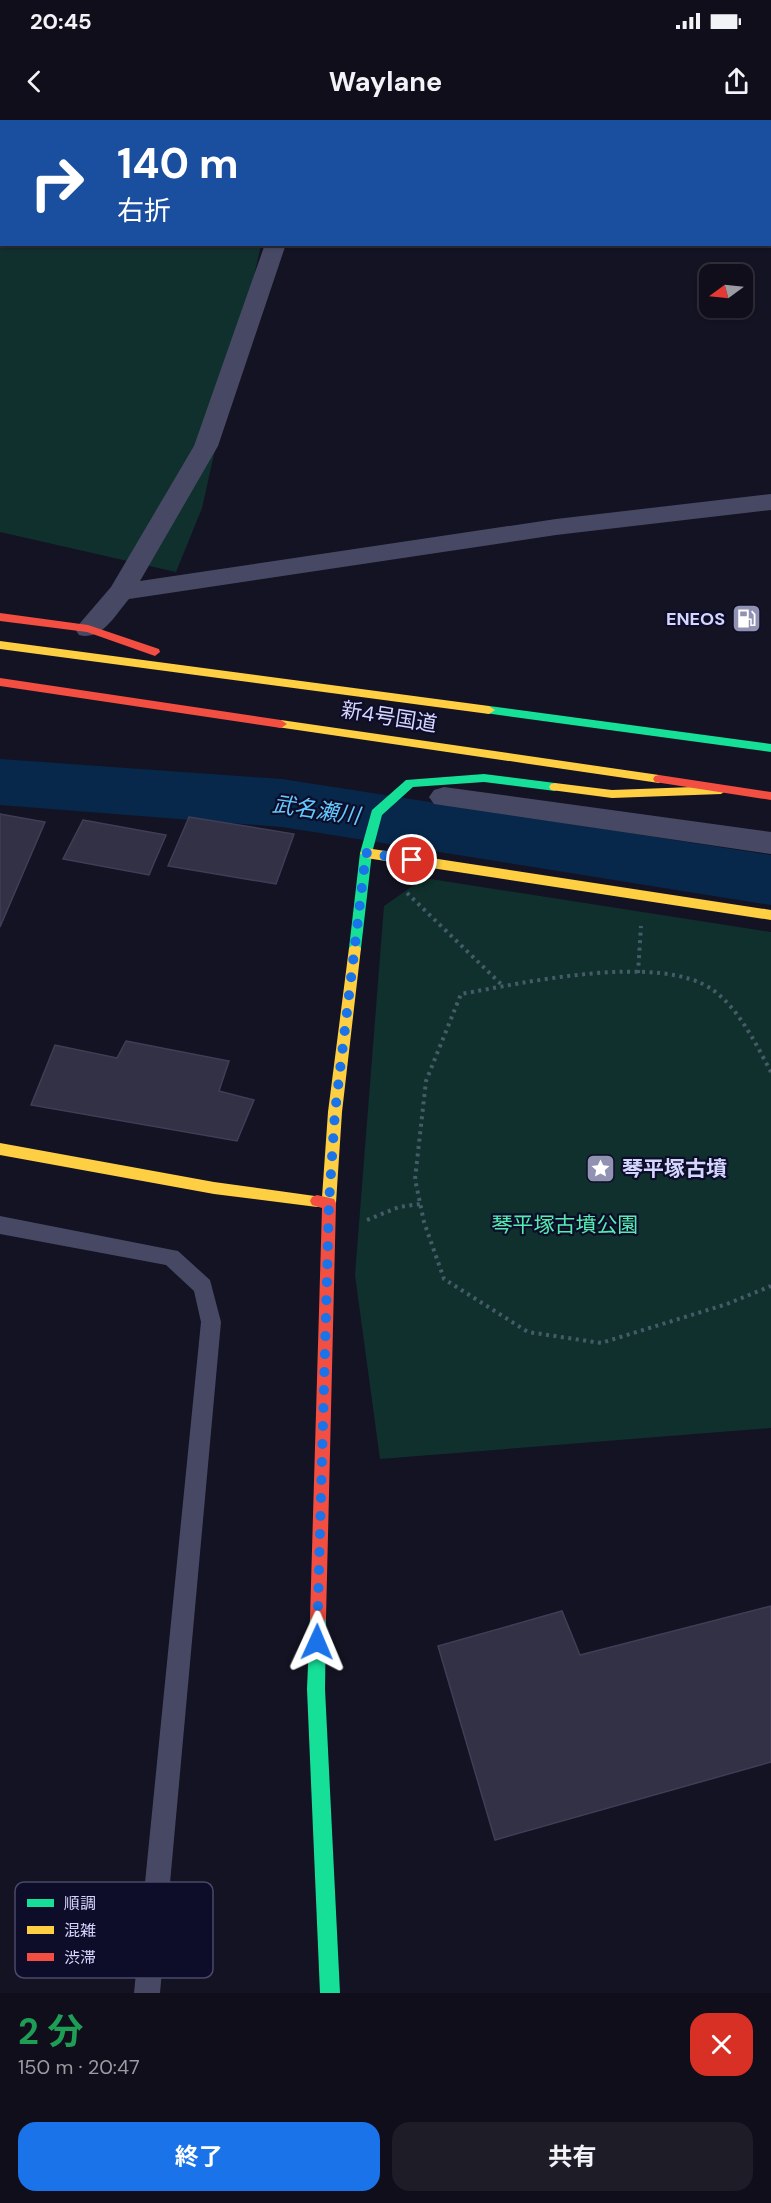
<!DOCTYPE html>
<html lang="ja">
<head>
<meta charset="utf-8">
<style>
  :root { --surface:#0f0e1a; --page:#1d1c27; --text:#f1f3f6; --muted:#9b9ca2; --line:#2f2e39; --accent:#1a73e8 }
  body { margin:0; font-family:"DM Sans","Noto Sans JP",sans-serif; background:var(--page); color:var(--text); height:100vh; display:flex; flex-direction:column; font-size:22px; white-space:nowrap }
  * { box-sizing:border-box; margin:0 }
  p { font-size:20px; color:var(--muted) }
  .icon { flex:none; width:33px; height:33px; fill:none; stroke:currentColor; stroke-width:2; stroke-linecap:round; stroke-linejoin:round }
  .map { position:relative; height:1873px; overflow:hidden }
  .panel { display:flex; flex-direction:column; background:var(--surface); flex:1 }
  .panel>* { flex:none }
  .guide { position:absolute; left:0px; top:0px; width:771px; height:126px; box-shadow:0 2px 4px #0004,0 0 0 2px var(--line); background:#1a4fa0; color:#fff; overflow:hidden }
  .needle { width:39px; rotate:255deg }
  .fabs { position:absolute; left:699px; top:144px; display:grid; gap:12px }
  .fabs a { display:grid; place-items:center; width:54px; height:54px; border-radius:12px; background:var(--surface); box-shadow:0 2px 4px #0004,0 0 0 2px var(--line); font-size:30px }
  .pin { position:absolute; display:grid; place-items:center; width:51px; height:51px; color:#fff; margin:-26px; border:3px solid #fff; border-radius:50%; box-shadow:0 2px 6px #0007 }
  .me { position:absolute; width:66px; margin:-33px; rotate:1deg; stroke-linejoin:round; filter:drop-shadow(0 0 4px #0008) }
  .turn { display:flex; align-items:center; gap:21px; height:126px; padding:0 18px; font-size:27px }
  .turn .icon { width:78px; height:78px; stroke-width:2.5 }
  .turn b { display:block; font-size:42px; line-height:51px }
  .round { display:grid; place-items:center; flex:none; width:63px; height:63px; border-radius:18px; background:var(--page) }
  .summary { display:flex; align-items:center; justify-content:space-between; height:102px; padding:0 18px }
  h1 { font-size:36px; font-weight:700; line-height:45px; color:#1e9e55 }
  .action { display:flex; gap:12px; margin-top:auto; padding:12px 18px }
  .action a { flex:1; height:69px; border-radius:18px; background:var(--accent); color:#fff; font-size:24px; font-weight:700; line-height:69px; text-align:center }
  .action a+a { background:var(--page); color:var(--text) }
  .status { display:flex; justify-content:space-between; align-items:center; height:42px; padding:0 30px; background:var(--surface); direction:ltr }
  .status svg { height:16px; fill:currentColor }
  header { display:flex; justify-content:space-between; align-items:center; height:78px; padding:0 18px; background:var(--surface); font-size:27px; font-weight:700 }
  .map>svg:first-child { display:block }
</style>
</head>
<body>
<div class="status"><b>20:45</b><svg viewBox="0 0 49 12"><path d="M0 12V9h3v3zM5 12V6h3v6zM10 12V3h3v9zM15 12V0h3v12zM26 1h20v11H26zM47 4h2v5h-2z"/></svg></div>
<header><svg class="icon" aria-label="back" viewBox="0 0 24 24"><path d="M15 5l-7 7 7 7"/></svg>Waylane<svg class="icon" aria-label="share" viewBox="0 0 24 24"><path d="M12 15V3M7 8l5-5 5 5M5 13v7h14v-7"/></svg></header>
<div class="map">
<svg width="771" height="1873" viewBox="0 0 771 1873">
  <rect width="100%" height="100%" fill="#141323"/>
  <g fill="#10302d">
    <polygon points="0,0 444,0 2,2 2,124 261,125 202,388 176,452 0,412"/>
    <polygon points="424,758 771,812 771,1308 380,1339 355,1155 384,786"/>
  </g>
  <g fill="none" stroke-linecap="round" stroke-linejoin="round">
    <polygon fill="#07284b" fill-rule="evenodd" points="0,639 282,659 771,735 771,785 282,707 0,685"/>
  </g>
  <g fill="#323145" stroke="#3f3e57" stroke-width="1.5">
    <polygon points="0,694 45,702 0,807"/>
    <polygon points="189,697 294,714 276,764 168,746"/>
    <polygon points="83,700 166,715 149,755 63,739"/>
    <polygon points="126,921 229,941 219,971 254,980 237,1021 31,985 55,925 117,938"/>
    <polygon points="771,1486 771,1642 495,1720 438,1526 562,1491 580,1535"/>
  </g>
  <g fill="none" stroke-linecap="round" stroke-linejoin="round">
    <g stroke="#465b68" stroke-width="4" stroke-dasharray="3 4.5" stroke-linecap="butt">
      <polyline points="407,773 503,866"/>
      <polyline points="638,853 641,806"/>
      <path d="M 771,952 C 756,924 739,889 713,870 C 660,832 523,863 461,874 L 426,961 L 415,1059 L 424,1102 L 444,1159 L 528,1212 L 601,1223 L 727,1184 L 771,1166"/>
      <polyline points="367,1100 399,1087 420,1084"/>
    </g>
    <polygon fill="#474964" fill-rule="evenodd" points="0,1096 178,1131 210,1160 221,1202 160,1873 134,1873 201,1202 194,1171 166,1145 0,1114"/>
    <g fill="#474964" fill-rule="evenodd">
      <polygon points="298,0 316,0 297,2"/>
      <path d="M 265,124 L 286,124 L 218,326 L 140,461 L 556,399 L 771,374 L 771,390 L 556,415 L 129,479 C 115,495 102,521 79,515 L 75,509 L 111,467 L 194,326 Z"/>
      <polygon points="444,667 771,712 771,734 434,684 429,677 434,670"/>
    </g>
    <g fill="#16e098" fill-rule="evenodd">
      <polygon points="489,586 771,624 771,632 485,593 485,587"/>
      <polygon points="484,654 555,663 561,667 555,671 484,662 413,667 382,695 372,733 361,828 360,832 350,832 349,828 360,733 372,690 406,660"/>
      <polygon points="318,1490 324,1492 326,1498 325,1569 340,1873 320,1873 307,1569 310,1498 312,1492"/>
    </g>
    <g fill="#ffcf43" fill-rule="evenodd">
      <polygon points="0,521 489,586 495,590 489,594 0,529"/>
      <polygon points="281,600 659,655 665,659 659,663 277,607 275,604"/>
      <polygon points="555,663 612,670 721,666 727,670 721,674 612,678 551,670 549,667 551,664"/>
      <polygon points="366,728 771,790 771,800 366,738 360,733"/>
      <polygon points="355,823 361,828 342,992 336,1083 334,1087 329,1089 323,1085 317,1087 214,1074 0,1035 0,1023 214,1062 322,1077 328,992 349,828"/>
    </g>
    <g fill="#f24e42" fill-rule="evenodd">
      <polygon points="0,493 88,505 159,529 160,532 155,536 87,512 0,501"/>
      <polygon points="0,558 281,600 287,604 281,608 0,566"/>
      <polygon points="659,655 771,672 771,680 655,662 653,659 655,656"/>
      <polygon points="317,1075 334,1079 336,1083 326,1498 324,1504 318,1506 312,1504 310,1498 322,1088 312,1085 310,1081 312,1077"/>
    </g>
  </g>
  <g fill="none" stroke-linecap="round" stroke-linejoin="round">
    <polyline stroke="#1a73e8" stroke-width="10" stroke-dasharray="0 18" points="317,1522 329,1083 335,992 366,733 412,740"/>
  </g>
  <defs>
    <symbol id="fuel-square" viewBox="-11 -11 22 22"><rect x="-9" y="-9" width="18" height="18" rx="4" fill="#9192b2" stroke="#0e0d29"/><path d="M-5.5-6h7V0h2V4h1.3V-2.5L3-4.5l.8-.8L6-3V5H2.5V1h-1V6h-7ZM-4.2-4.7v3.2H.2V-4.7Z" fill="#fff"/></symbol>
    <symbol id="sight-square" viewBox="-11 -11 22 22"><rect x="-9" y="-9" width="18" height="18" rx="4" fill="#9192b2" stroke="#0e0d29"/><path d="M0-6L1.8-2.2L6-1.7L2.9 1.2L3.7 5.4L0 3.3L-3.7 5.4L-2.9 1.2L-6-1.7L-1.8-2.2Z" fill="#fff"/></symbol>
  </defs>
  <g fill-rule="evenodd">
    <use href="#fuel-square" x="730" y="482" width="33" height="33"/>
    <use href="#sight-square" x="584" y="1032" width="33" height="33"/>
  </g>
  <g text-anchor="middle" dominant-baseline="central" stroke-width="4.5" stroke-linejoin="round" paint-order="stroke">
    <g font-size="18" font-weight="bold" fill="#d5d6ff" stroke="#0e0d29" text-anchor="end">
      <text x="725" y="499">ENEOS</text>
    </g>
    <g font-size="21" fill="#d5d6ff" stroke="#0e0d29">
      <text transform="translate(389 597) rotate(9)">新4号国道</text>
    </g>
    <g font-size="21" font-weight="bold" fill="#d5d6ff" stroke="#0e0d29" text-anchor="start">
      <text x="622" y="1049">琴平塚古墳</text>
    </g>
    <g font-size="21" fill="#53edb2" stroke="#0e0d29">
      <text x="565" y="1105">琴平塚古墳公園</text>
    </g>
    <g font-size="22" font-style="italic" fill="#63cbff" stroke="#0e0d29">
      <text transform="translate(316 690) rotate(8)">武名瀬川</text>
    </g>
  </g>
  <rect x="15" y="1762" width="198" height="96" rx="9" fill="#0e0d29" stroke="#4a4969" stroke-width="1.5"/>
  <rect x="27" y="1779" width="27" height="8" fill="#16e098"/>
  <rect x="27" y="1806" width="27" height="8" fill="#ffcf43"/>
  <rect x="27" y="1833" width="27" height="8" fill="#f24e42"/>
  <g font-size="16" fill="#d5d6ff">
    <text x="64" y="1789">順調</text>
    <text x="64" y="1816">混雑</text>
    <text x="64" y="1843">渋滞</text>
  </g>
</svg>
<div class="fabs">
<a><svg class="needle" viewBox="-14 -14 28 28"><path d="M0-13l5 13h-10z" fill="#e53935"/><path d="M0 13l5-13h-10z" fill="#9b9ca2"/></svg></a>
</div>
<div class="pin" style="left:412px;top:740px;background:#d93025"><svg class="icon" aria-label="arrive" viewBox="0 0 24 24"><path d="M6 21V4h12l-3 4 3 4H6"/></svg></div>
<svg class="me" style="left:317px;top:1522px" viewBox="-20 -20 40 40"><path d="M0-17L14 15 0 8-14 15z" fill="#1a73e8" stroke="#fff" stroke-width="4"/></svg>
<div class="guide">
<div class="turn"><svg class="icon" aria-label="right" viewBox="0 0 24 24"><path d="M7 20v-9h11M14 6l5 5-5 5"/></svg><div><b>140 m</b>右折</div></div>
</div>
</div>
<section class="panel">
<div class="summary"><div><h1>2 分</h1><p>150 m · 20:47</p></div><a class="round" style="background:#d93025;color:#fff"><svg class="icon" aria-label="close" viewBox="0 0 24 24"><path d="M6 6l12 12M18 6L6 18"/></svg></a></div>
<div class="action"><a>終了</a><a>共有</a></div>
</section>
</body>
</html>
